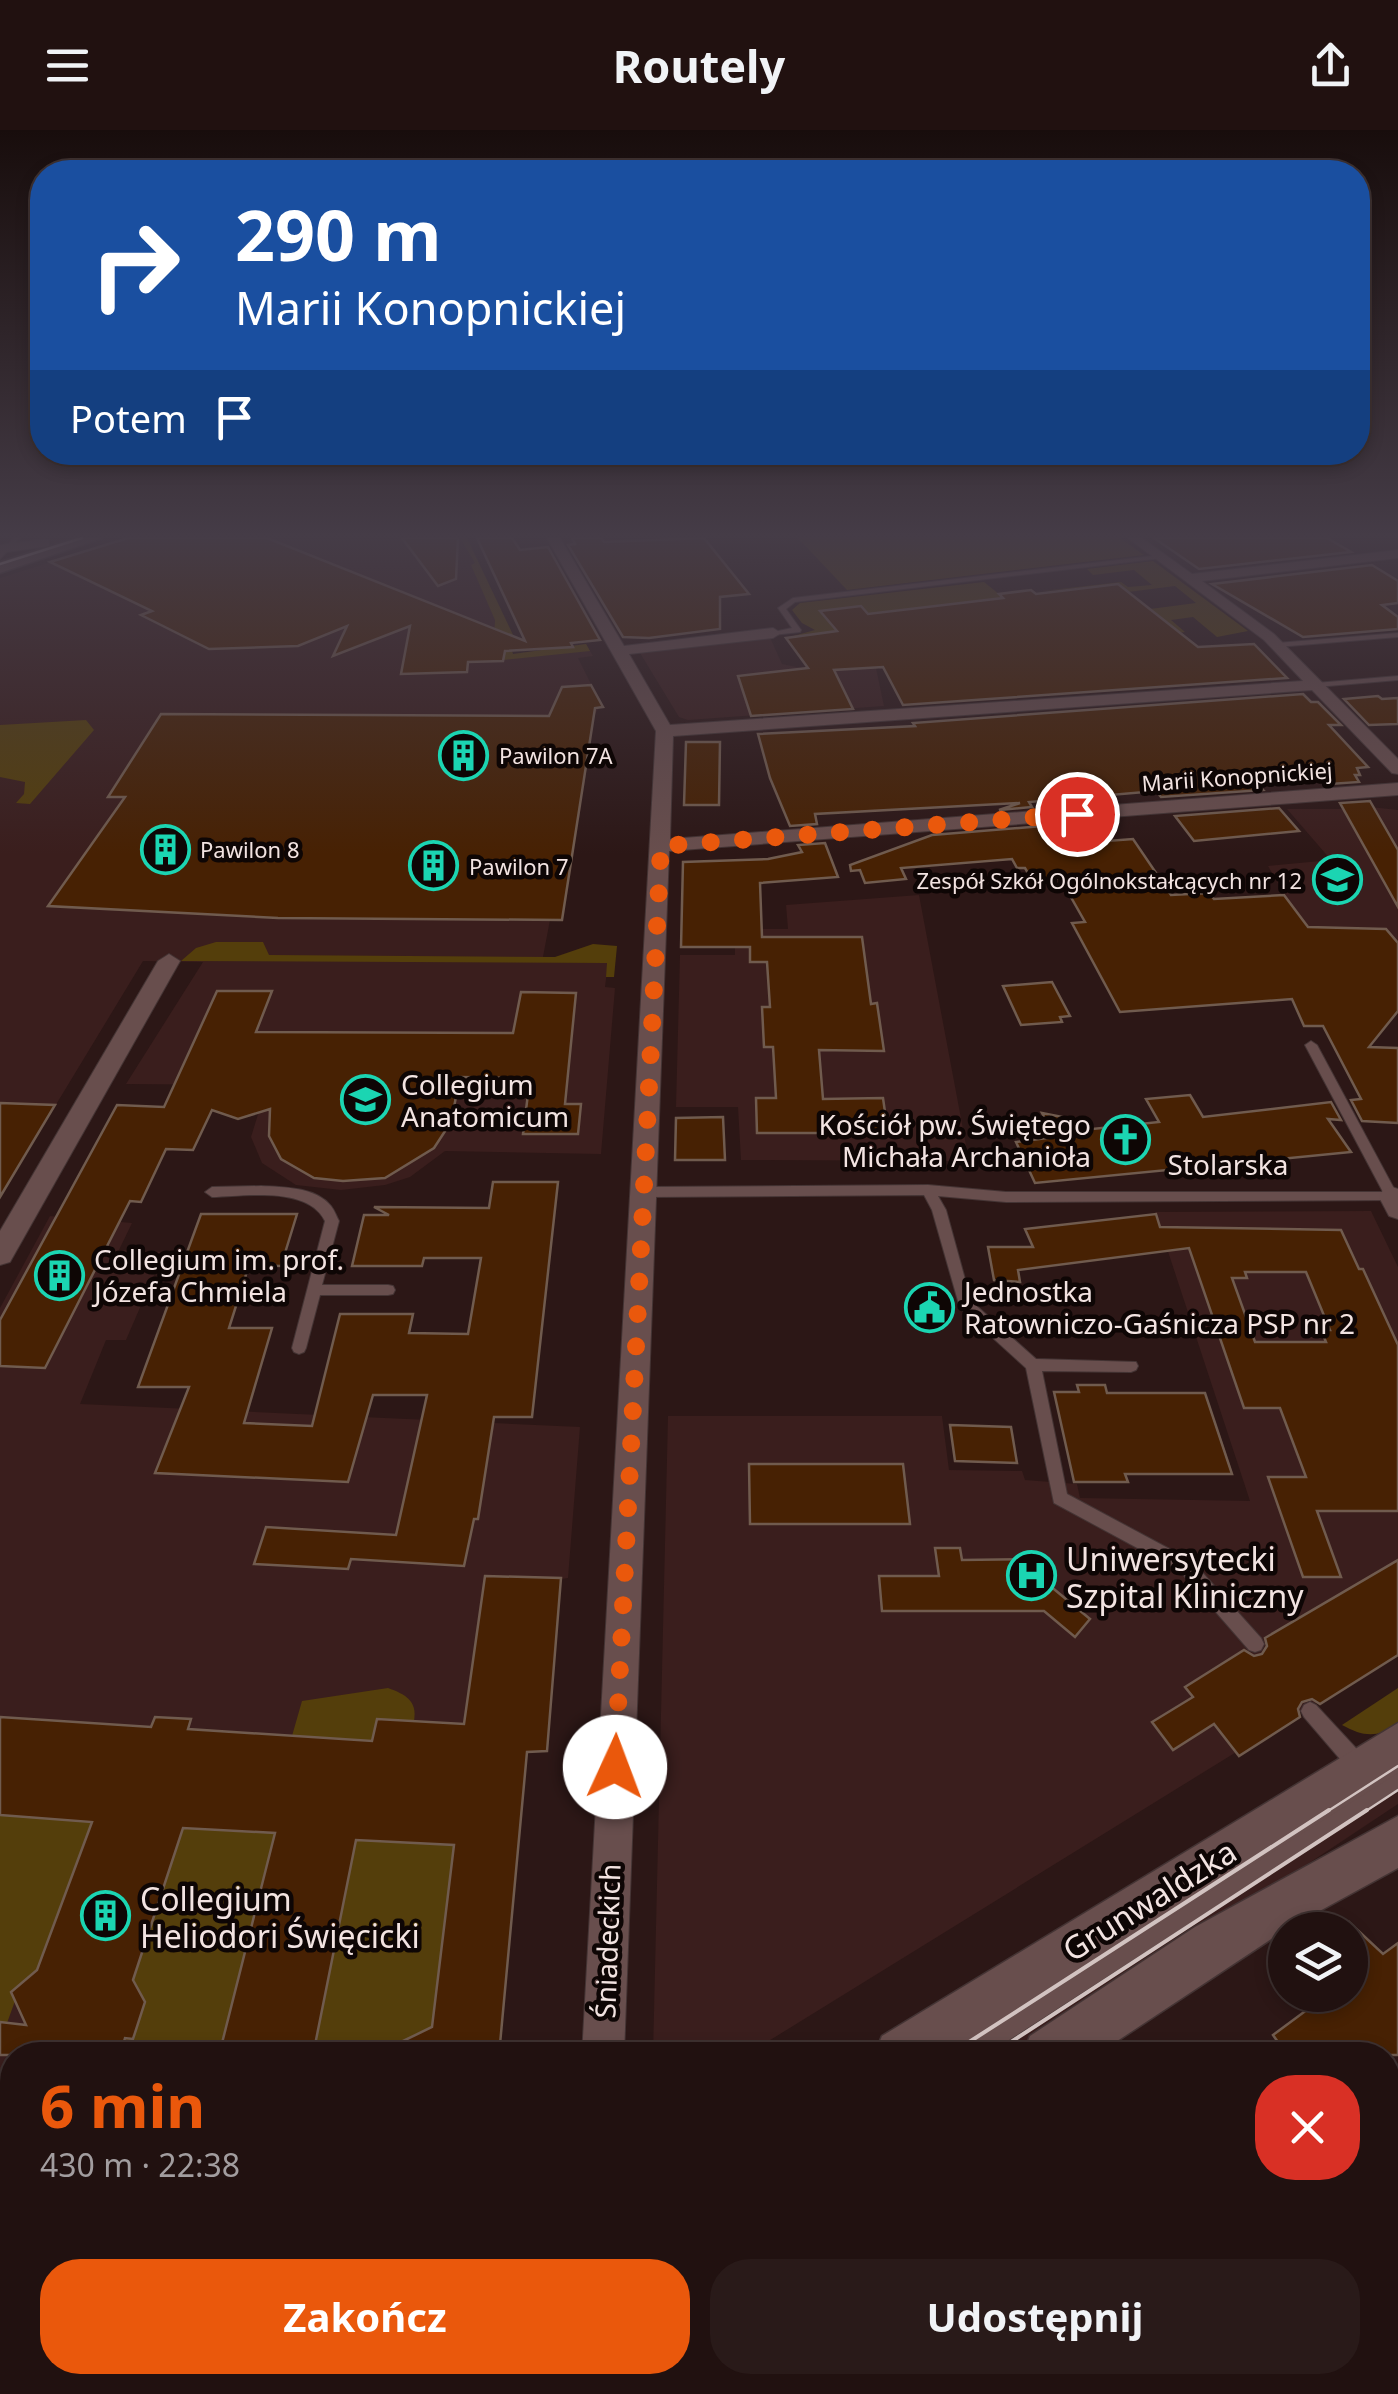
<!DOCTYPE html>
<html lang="pl">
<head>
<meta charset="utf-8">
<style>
  :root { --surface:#211110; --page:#291a19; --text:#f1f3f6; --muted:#a29d9f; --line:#3e3130; --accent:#ea580c }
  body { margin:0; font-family:"Noto Sans",sans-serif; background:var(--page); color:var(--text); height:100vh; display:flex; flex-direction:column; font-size:38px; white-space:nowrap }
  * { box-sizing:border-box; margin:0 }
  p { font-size:32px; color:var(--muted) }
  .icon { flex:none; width:55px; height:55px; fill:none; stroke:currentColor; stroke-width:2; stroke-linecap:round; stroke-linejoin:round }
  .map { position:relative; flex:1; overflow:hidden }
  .sheet { position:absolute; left:0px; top:1912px; width:1400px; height:352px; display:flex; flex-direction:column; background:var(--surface); border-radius:40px 40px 0 0; box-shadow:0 5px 15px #0003,0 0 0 2px var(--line) }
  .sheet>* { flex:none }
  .top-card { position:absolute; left:30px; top:30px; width:1340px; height:305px; border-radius:40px; box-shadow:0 5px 15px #0003,0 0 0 2px var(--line); background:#1a4fa0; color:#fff; overflow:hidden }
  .tools { position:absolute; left:1268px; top:1782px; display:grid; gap:20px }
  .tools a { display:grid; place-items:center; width:100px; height:100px; border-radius:50%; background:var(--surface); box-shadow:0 5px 15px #0003,0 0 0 2px var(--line); font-size:50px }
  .pin { position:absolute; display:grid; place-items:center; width:85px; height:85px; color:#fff; margin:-42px; border:5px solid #fff; border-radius:50%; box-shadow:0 2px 10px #0007 }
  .me { position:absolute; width:110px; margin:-55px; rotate:2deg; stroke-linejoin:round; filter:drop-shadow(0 0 8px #0008) }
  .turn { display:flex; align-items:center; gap:35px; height:210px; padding:0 40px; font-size:45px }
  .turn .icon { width:130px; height:130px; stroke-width:2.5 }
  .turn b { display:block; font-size:70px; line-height:85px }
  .then { display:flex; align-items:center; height:95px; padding:0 40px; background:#0003; gap:20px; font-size:38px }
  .round { display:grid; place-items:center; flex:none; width:105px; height:105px; border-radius:40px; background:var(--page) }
  .head { display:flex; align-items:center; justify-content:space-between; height:170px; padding:0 40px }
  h1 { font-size:60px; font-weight:700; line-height:75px; color:var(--accent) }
  .action { display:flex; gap:20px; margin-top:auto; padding:20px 40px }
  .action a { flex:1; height:115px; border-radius:40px; background:var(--accent); color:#fff; font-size:40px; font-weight:700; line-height:115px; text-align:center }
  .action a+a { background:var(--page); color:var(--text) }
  header { display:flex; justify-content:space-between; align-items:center; height:130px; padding:0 40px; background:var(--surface); font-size:45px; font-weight:700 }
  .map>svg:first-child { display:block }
</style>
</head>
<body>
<header><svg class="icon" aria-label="menu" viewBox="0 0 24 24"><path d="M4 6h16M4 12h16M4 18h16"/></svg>Routely<svg class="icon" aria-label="share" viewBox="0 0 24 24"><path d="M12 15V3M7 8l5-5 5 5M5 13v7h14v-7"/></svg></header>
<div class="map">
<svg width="1398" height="2264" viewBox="0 0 1398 2264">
  <rect width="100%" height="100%" fill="#2c1716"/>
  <g fill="#3a1e1d">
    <polygon points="128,408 460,408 476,434 513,524 586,514 593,526 578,528 601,574 594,586 584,657 563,657 562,664 582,665 579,690 558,690 562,790 550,790 542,832 608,833 605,857 615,858 601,1024 445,1021 410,1047 385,1055 341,1060 296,1055 262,1033 251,1007 267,955 126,954 203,832 143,831 0,1067 0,448"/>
    <polygon points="768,503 782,534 806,539 876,538 884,576 688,590 679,587 637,518"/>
    <polygon points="1361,676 1398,680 1398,812 1317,809 1245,767 1284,764 1268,736 1331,730 1287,679 1361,679"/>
    <polygon points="919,765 969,1031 741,1030 738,977 676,977 680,825 735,825 735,799 788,799 786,775"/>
    <polygon points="1371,1081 1398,1137 1398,1522 746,1925 653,1925 668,1286 942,1286 949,1340 1022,1341 1025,1350 1077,1354 1080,1368 1250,1371 1155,1082"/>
    <polygon points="50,1086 132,1093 119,1120 164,1122 126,1210 106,1210 80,1274 580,1297 568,1448 561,1449 547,1621 527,1622 499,1925 12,1925 12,2220 0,2224 0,1178"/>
    <polygon points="1398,1622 1398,1674 1020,1925 919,1925"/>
    <polygon points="583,2253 1114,2252 1114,2264 562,2264"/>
  </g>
  <g fill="#543e0b">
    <polygon points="460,408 467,408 514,507 508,508 513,524 586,514 590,521 493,531 495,490 471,435 475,433"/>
    <polygon points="798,408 1120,408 1144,425 847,460"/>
    <polygon points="1153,431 1248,501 1217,507 1193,487 1171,490 1185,502 1178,503 1150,479 1196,473 1175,456 1128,462 1118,454 1034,462 1121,452 1128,457 1152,455 1134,440 1093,445 1087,439"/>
    <polygon points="984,452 1005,469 977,491 958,473 919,478 876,493 861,476 821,481 837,501 786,508 815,500 802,493 792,480 800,473"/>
    <polygon points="86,590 94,600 30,674 16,673 24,664 25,652 0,647 0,595"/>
    <polygon points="216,812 263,812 269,825 555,827 593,814 617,816 614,847 606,847 607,833 181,831 196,818"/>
    <path d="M 388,1558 C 405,1564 418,1571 414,1591 L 377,1589 L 372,1611 L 292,1606 L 302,1571 Z"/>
    <path d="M 1398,1558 L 1398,1594 C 1377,1608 1364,1607 1342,1595 Z"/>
    <polygon points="0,1685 92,1692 30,1861 15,1871 7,1893 0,1892"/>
    <polygon points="183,1698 275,1703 219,1925 120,1925 125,1908 133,1909 127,1869"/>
    <polygon points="356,1710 454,1715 432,1897 398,1925 313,1925"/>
  </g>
  <g fill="#472103" stroke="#705b4e" stroke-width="2.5" fill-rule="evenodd">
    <polygon points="128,408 267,408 525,511 477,408 512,408 520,420 548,417 600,510 571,513 573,517 505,521 503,531 468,532 467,542 401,544 410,496 333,526 347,496 298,516 209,519 141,485 152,481 50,432"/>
    <polygon points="402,408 458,408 456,449 438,456"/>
    <polygon points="572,408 601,408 604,412 704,408 749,464 720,467 720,499 649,508 623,507 568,415 575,414"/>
    <polygon points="1154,408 1327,408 1351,422 1199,439"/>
    <polygon points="1372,435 1398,451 1398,473 1382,475 1398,487 1398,499 1303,507 1212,454"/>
    <polygon points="1118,454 1198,517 1254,514 1287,548 903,575 883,537 834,540 853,579 751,586 738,546 808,538 786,508 837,501 820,481 861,476 868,484 1003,468 999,464 1031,460 1036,464"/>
    <polygon points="591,555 603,577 595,578 562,790 278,788 48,776 125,667 108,667 161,584 549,586 562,557"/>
    <polygon points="1303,564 1311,572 1318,572 1341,595 1329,595 1368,637 1357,638 1360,645 1355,645 1359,652 1330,654 1327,650 1258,655 1263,660 1161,667 1156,661 1029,672 1032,677 999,680 1020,673 815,684 817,694 790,696 770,648 758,604 915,596 913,593"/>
    <polygon points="1378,566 1382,569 1398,568 1398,594 1369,595 1344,569"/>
    <polygon points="686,612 720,612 719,675 684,675"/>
    <polygon points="1370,671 1398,720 1398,777 1340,673"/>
    <polygon points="1279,678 1299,701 1194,711 1175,686"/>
    <polygon points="1043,696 1054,715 1133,709 1171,765 1209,763 1214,769 1284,765 1308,797 1386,799 1398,813 1398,881 1369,917 1398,918 1398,993 1362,991 1351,970 1361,969 1323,896 1304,896 1292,869 1120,882 1072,793 1085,792 1060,748 1032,750 1025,738 1017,738 1012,729 901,738 906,749 865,753 860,740 851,741 850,735 932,705"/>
    <polygon points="825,713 838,747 760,753 762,807 862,807 871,874 877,873 884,921 819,920 823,969 883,968 888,1003 757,1003 756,968 776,968 773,917 764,917 762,877 770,877 767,832 750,832 750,817 681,817 683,732 768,729 802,722 798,715"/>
    <polygon points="1052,852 1070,886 1060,887 1062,892 1021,895 1003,856"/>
    <polygon points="217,861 272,861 256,902 513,903 521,862 576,863 565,974 581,974 578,1004 523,1004 530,948 460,947 451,992 434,1018 385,1048 343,1051 314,1048 281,1029 269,1006 270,979 238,989 212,980 193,1020 166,1019 141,1072 130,1071 45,1238 0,1236 0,1190 117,975 164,977"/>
    <polygon points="1190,965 1203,987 1331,972 1341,990 1328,989 1351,1022 1035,1053 1016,1012 1055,1007 1042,983 1067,988 1083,1000 1159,992 1146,969"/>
    <polygon points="0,973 55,975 0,1067"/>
    <polygon points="723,987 725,1030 675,1030 676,988"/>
    <polygon points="493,1052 558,1052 532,1287 494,1287 478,1389 474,1389 464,1436 351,1429 348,1439 254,1434 266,1397 396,1405 427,1265 373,1265 348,1352 155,1343 189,1257 138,1257 201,1084 297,1084 281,1136 249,1135 229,1198 272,1198 244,1293 312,1296 340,1184 413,1184 409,1203 468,1204 481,1128 424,1128 422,1136 352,1136 364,1085 389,1085 374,1077 489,1078"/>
    <path d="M 1156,1084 L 1160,1097 L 1341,1100 L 1359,1139 L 1363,1139 L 1398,1215 L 1398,1381 L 1317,1381 L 1341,1447 L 1303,1447 L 1268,1347 L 1306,1347 L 1280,1278 L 1244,1278 L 1189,1118 L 1018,1140 L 1020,1152 L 994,1150 L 988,1117 L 1033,1117 L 1025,1099 ZM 1245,1142 L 1306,1142 L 1330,1200 L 1321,1200 L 1326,1212 L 1255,1212 L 1232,1148 L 1247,1148 Z"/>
    <polygon points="1077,1255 1105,1255 1107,1263 1205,1263 1232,1344 1125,1344 1128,1352 1074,1352 1054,1262 1079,1262"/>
    <polygon points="950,1295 1011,1297 1017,1333 955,1331"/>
    <polygon points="749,1334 903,1334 910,1394 750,1394"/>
    <polygon points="935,1418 960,1418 962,1430 1039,1429 1043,1450 1090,1489 1075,1507 1044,1481 882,1481 879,1446 939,1446"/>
    <polygon points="1398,1430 1398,1525 1320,1574 1312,1569 1302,1572 1298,1579 1300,1587 1239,1626 1214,1594 1173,1620 1152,1592 1193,1567 1185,1557 1244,1520 1254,1526 1262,1524 1267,1516 1265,1508"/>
    <polygon points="485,1446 561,1448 547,1621 527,1622 499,1925 374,1925 432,1897 454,1715 356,1710 313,1925 219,1925 275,1703 183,1698 133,1850 145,1872 133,1909 125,1908 120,1925 0,1925 0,1892 26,1895 11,1862 37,1840 92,1692 0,1685 0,1587 151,1597 155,1587 191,1589 188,1599 372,1611 377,1589 464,1594"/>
    <polygon points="1350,1793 1383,1824 1398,1813 1398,1925 1287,1925 1273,1905 1327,1865 1350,1865"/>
  </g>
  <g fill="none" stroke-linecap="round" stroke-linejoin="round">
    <defs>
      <g id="service">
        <polygon points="14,408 20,408 0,429 0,423"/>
        <polygon points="1161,425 1163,428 795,472 786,479 801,500 800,502 773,505 769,503 792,498 778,478 793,468"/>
        <polygon points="1398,503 1398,507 1277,517 1273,515 1277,513"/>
        <polygon points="1398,546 1398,550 1316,557 1312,555 1316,553"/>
        <polygon points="1311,911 1317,915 1398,1066 1397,1070 1006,1072 938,1066 946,1080 971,1171 1036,1229 1136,1232 1138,1236 1136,1240 1131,1242 1042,1241 1067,1364 1192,1431 1261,1508 1264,1514 1261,1520 1255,1522 1249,1520 1180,1441 1054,1373 1026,1238 960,1178 932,1080 924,1065 644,1067 637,1062 644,1057 928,1055 1006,1062 1383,1062 1305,915"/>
        <path d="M 261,1056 C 283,1057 316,1057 331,1076 C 335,1081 336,1086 339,1091 L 322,1155 L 388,1155 L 393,1156 L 395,1160 L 393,1164 L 388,1165 L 320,1165 L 306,1218 L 304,1222 L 299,1224 L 294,1222 L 292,1218 L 325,1091 C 308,1056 245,1066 212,1067 L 205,1062 L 212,1057 Z"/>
        <polygon points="1310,1572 1316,1575 1366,1629 1368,1636 1366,1643 1359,1645 1352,1643 1304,1587 1301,1581 1304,1575"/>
        <polygon points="1398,1639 1398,1659 986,1925 956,1925 959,1917"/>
        <polygon points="336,2252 375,2252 372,2261 365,2264 327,2264 330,2255"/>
      </g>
      <g id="minor">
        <polygon points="547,408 560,408 624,516 773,498 781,503 773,508 629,524 670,595 1303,551 1264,510 1128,408 1142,408 1192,444 1398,420 1398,428 1202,451 1274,504 1398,629 1398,644 1392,643 1312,560 673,606 670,709 1398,653 1398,665 669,721 624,1925 582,1925 656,601"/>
        <polygon points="44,409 49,410 49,416 0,423 0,415"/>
        <polygon points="169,824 180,831 10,1132 0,1135 0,1101 158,831"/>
        <polygon points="1392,1057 1398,1059 1398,1089 1389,1086 1379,1067 1383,1060"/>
      </g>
      <g id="tertiary">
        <polygon points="77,408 102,408 0,443 0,432"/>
        <polygon points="1398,1593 1398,1643 951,1925 874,1925 882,1906"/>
        <polygon points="1398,1686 1398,1738 1285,1800 1096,1925 1022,1925 1030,1906 1195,1797"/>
        <polygon points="189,2252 276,2252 271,2264 185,2264"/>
        <polygon points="423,2252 506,2252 501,2264 419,2264"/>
      </g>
    </defs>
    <use href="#service" stroke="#443434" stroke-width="2"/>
    <use href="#minor" stroke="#443434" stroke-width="2"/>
    <use href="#tertiary" stroke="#443434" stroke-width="3"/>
    <use href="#service" fill="#684e4d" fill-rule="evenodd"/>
    <use href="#minor" fill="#684e4d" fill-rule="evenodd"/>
    <use href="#tertiary" fill="#684e4d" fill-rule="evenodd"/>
    <g stroke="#d2c3c1" stroke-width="2.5">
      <polyline points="0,434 82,408"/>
      <polyline points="1325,1683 1398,1636"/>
      <polyline points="1363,1683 1398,1660"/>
    </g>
    <g stroke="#d2c3c1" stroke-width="4">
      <polyline points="949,1925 1329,1680"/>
      <polyline points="991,1925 1367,1680"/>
      <polyline points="306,2264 333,2252"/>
      <polyline points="373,2264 398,2252"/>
    </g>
  </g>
  <linearGradient id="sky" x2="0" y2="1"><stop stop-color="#180d0c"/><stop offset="0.56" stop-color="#453c47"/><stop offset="1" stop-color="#453c47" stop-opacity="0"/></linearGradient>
  <rect width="1398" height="724" fill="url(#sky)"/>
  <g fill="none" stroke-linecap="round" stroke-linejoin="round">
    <polyline stroke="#ea580c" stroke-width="18" stroke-dasharray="0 32.4" points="615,1637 661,716 1077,684"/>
  </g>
  <defs>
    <symbol id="building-ring" viewBox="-11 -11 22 22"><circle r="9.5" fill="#0e0605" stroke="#1bd5b2" stroke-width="1.5"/><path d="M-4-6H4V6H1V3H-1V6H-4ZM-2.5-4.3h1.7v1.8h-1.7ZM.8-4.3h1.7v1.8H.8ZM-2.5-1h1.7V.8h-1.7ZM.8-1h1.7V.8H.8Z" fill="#1bd5b2"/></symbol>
    <symbol id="school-ring" viewBox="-11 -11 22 22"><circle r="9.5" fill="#0e0605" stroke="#1bd5b2" stroke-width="1.5"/><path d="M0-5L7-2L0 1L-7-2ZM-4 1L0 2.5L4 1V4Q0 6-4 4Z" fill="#1bd5b2"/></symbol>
    <symbol id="university-ring" viewBox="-11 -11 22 22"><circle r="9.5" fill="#0e0605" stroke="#1bd5b2" stroke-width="1.5"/><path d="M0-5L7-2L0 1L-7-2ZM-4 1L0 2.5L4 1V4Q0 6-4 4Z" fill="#1bd5b2"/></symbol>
    <symbol id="church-ring" viewBox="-11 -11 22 22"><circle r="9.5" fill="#0e0605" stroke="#1bd5b2" stroke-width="1.5"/><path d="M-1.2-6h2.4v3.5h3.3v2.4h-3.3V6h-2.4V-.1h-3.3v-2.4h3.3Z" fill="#1bd5b2"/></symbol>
    <symbol id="civic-ring" viewBox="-11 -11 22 22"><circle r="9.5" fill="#0e0605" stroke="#1bd5b2" stroke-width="1.5"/><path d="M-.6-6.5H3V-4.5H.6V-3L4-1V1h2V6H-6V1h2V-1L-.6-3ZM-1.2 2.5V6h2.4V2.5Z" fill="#1bd5b2"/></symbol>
    <symbol id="hospital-ring" viewBox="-11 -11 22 22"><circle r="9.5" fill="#0e0605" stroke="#1bd5b2" stroke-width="1.5"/><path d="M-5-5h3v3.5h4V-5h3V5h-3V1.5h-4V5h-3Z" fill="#1bd5b2"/></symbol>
  </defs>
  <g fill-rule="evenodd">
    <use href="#building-ring" x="436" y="598" width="55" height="55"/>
    <use href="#building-ring" x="138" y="692" width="55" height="55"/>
    <use href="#building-ring" x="406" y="708" width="55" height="55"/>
    <use href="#school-ring" x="1310" y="722" width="55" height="55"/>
    <use href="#university-ring" x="338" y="942" width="55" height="55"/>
    <use href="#church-ring" x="1098" y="982" width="55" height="55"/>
    <use href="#building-ring" x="32" y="1118" width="55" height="55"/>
    <use href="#civic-ring" x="902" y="1150" width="55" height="55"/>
    <use href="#hospital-ring" x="1004" y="1418" width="55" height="55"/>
    <use href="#building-ring" x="78" y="1758" width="55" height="55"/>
  </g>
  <g text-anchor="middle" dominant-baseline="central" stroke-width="9" stroke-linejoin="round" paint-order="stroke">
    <g font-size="22" fill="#f2e3e1" stroke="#0e0605" text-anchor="start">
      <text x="499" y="625">Pawilon 7A</text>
      <text x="200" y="719">Pawilon 8</text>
      <text x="469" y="736">Pawilon 7</text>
      <text x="1302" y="750" text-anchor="end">Zespół Szkół Ogólnokstałcących nr 12</text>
    </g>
    <g font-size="22" fill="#f2e3e1" stroke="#0e0605">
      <text transform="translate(1237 646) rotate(-4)">Marii Konopnickiej</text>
    </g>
    <g font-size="28" fill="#f2e3e1" stroke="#0e0605" text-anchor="start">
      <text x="401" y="954">Collegium<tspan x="401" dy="32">Anatomicum</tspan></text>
      <text x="1091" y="994" text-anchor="end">Kościół pw. Świętego<tspan x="1091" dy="32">Michała Archanioła</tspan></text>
      <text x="94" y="1129">Collegium im. prof.<tspan x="94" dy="32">Józefa Chmiela</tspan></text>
      <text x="964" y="1161">Jednostka<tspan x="964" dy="32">Ratowniczo-Gaśnicza PSP nr 2</tspan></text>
    </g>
    <g font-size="28" fill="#f2e3e1" stroke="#0e0605">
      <text x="1228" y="1034">Stolarska</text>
      <text transform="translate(607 1811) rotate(-88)">Śniadeckich</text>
    </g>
    <g font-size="32" fill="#f2e3e1" stroke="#0e0605" text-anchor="start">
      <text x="1066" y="1428">Uniwersytecki<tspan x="1066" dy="37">Szpital Kliniczny</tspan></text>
      <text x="140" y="1768">Collegium<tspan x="140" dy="37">Heliodori Święcicki</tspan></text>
    </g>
    <g font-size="32" fill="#f2e3e1" stroke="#0e0605">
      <text transform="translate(1149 1770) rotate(-32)">Grunwaldzka</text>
    </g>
  </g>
</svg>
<div class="tools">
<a><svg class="icon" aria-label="layers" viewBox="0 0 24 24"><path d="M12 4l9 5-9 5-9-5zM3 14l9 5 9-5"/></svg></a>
</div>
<div class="pin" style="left:1077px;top:684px;background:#d93025"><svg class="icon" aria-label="arrive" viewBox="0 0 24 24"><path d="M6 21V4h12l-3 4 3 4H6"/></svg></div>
<svg class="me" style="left:615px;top:1637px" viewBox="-20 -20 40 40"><circle r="19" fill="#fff"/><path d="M0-13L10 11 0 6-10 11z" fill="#ea580c"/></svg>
<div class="top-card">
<div class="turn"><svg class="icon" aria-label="right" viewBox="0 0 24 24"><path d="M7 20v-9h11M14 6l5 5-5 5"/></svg><div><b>290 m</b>Marii Konopnickiej</div></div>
<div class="then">Potem<svg class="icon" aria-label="arrive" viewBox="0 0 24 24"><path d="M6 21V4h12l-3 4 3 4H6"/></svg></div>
</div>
<section class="sheet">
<div class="head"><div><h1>6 min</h1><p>430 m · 22:38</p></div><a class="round" style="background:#d93025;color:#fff"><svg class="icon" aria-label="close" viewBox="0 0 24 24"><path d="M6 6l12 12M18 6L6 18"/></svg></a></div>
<div class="action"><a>Zakończ</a><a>Udostępnij</a></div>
</section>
</div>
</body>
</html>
